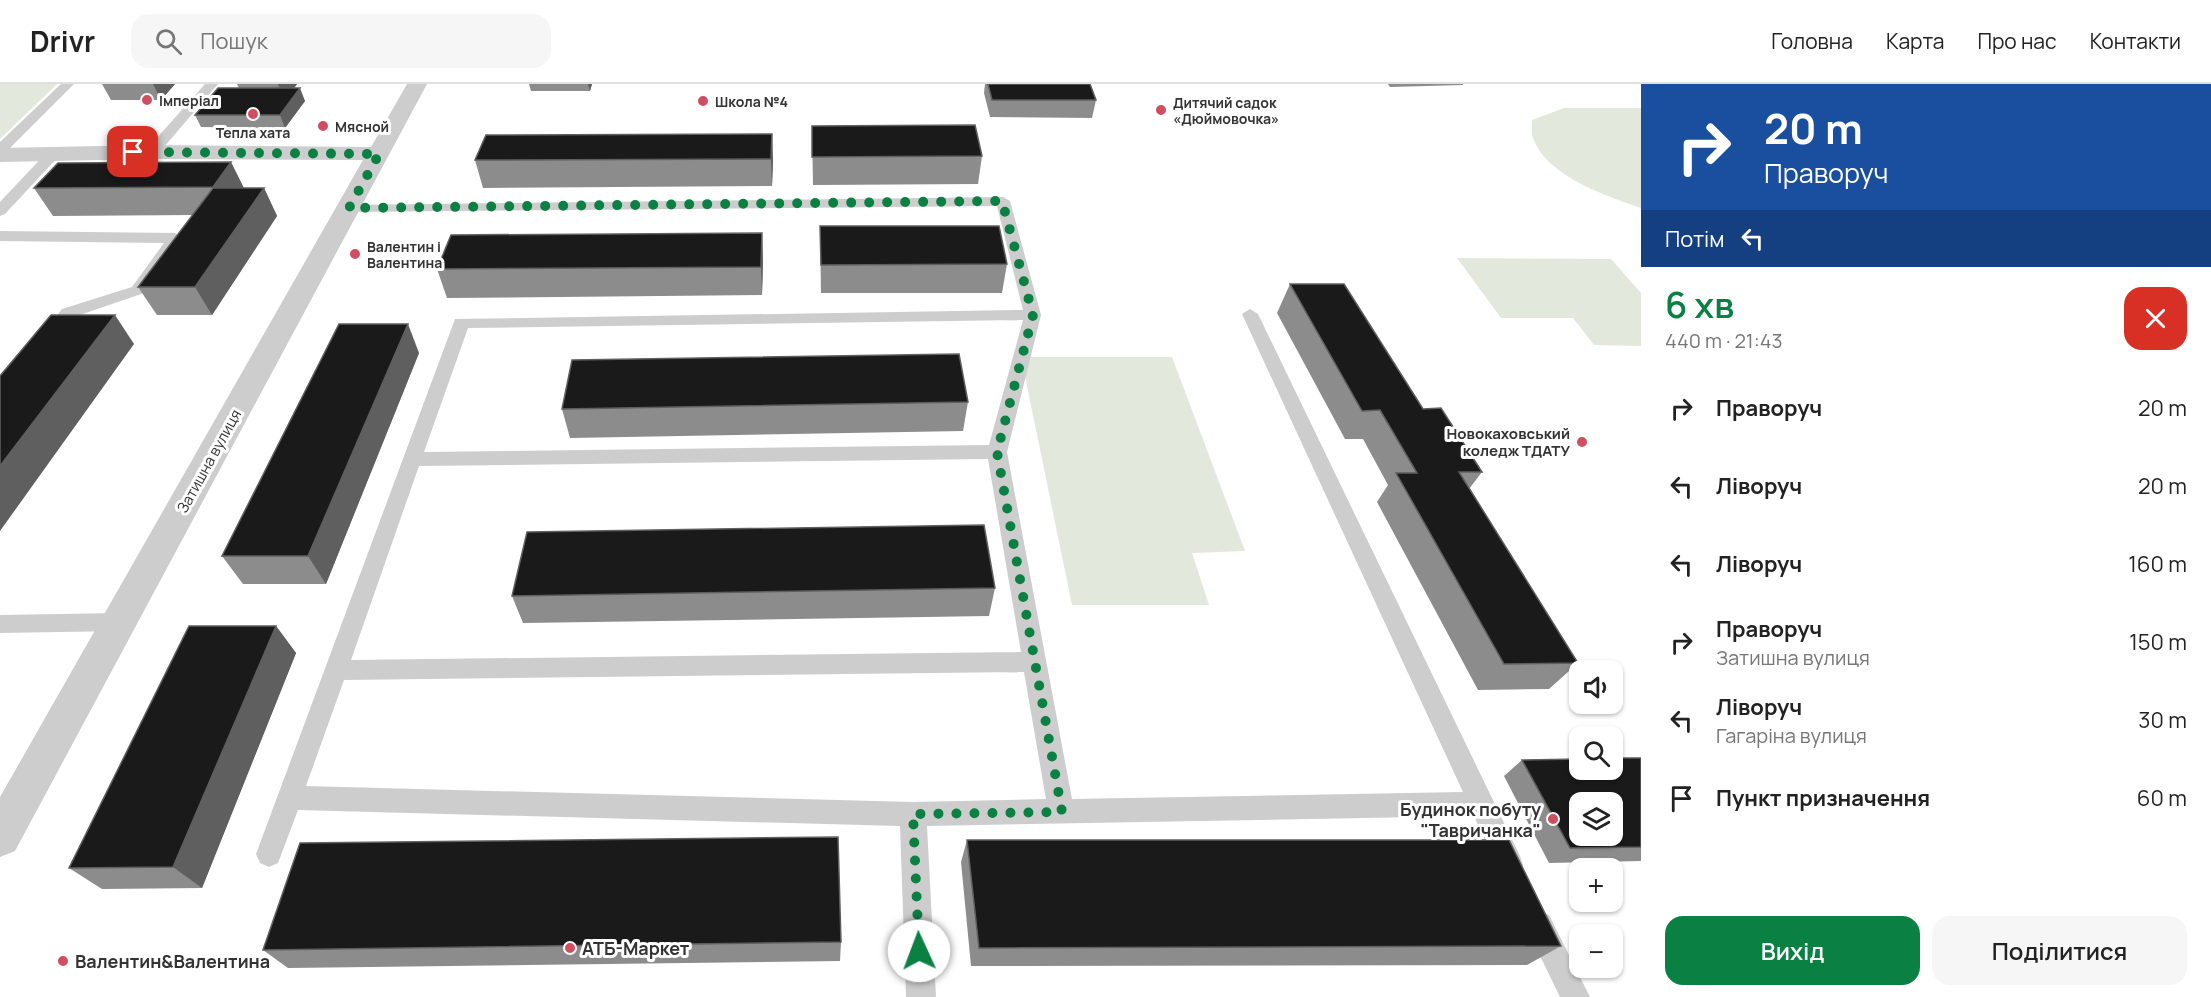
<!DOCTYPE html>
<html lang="uk">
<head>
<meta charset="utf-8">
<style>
  :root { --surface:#fff; --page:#f6f6f6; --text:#222; --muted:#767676; --line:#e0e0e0; --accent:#0b8043 }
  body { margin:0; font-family:Manrope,sans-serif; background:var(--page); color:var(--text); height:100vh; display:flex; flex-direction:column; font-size:22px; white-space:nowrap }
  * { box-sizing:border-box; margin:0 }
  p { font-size:20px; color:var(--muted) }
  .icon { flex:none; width:33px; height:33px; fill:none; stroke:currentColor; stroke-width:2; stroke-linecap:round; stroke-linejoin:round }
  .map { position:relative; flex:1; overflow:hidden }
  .panel { display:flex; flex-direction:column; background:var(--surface); width:570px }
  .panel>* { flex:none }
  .banner { background:#1a4fa0; color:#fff; overflow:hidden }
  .buttons { position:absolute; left:1569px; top:576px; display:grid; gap:12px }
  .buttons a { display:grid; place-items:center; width:54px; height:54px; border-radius:12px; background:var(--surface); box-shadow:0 2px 4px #0004; font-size:30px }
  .pin { position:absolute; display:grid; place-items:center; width:51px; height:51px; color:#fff; margin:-26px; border-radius:12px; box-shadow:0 3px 9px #0006 }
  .me { position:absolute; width:66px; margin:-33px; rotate:358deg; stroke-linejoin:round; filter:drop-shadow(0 0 4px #0008) }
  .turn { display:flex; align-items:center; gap:21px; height:126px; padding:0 24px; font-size:27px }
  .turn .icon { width:78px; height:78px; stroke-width:2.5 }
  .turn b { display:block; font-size:42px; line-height:51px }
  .then { display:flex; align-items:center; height:57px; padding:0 24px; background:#0003; gap:12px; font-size:22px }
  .round { display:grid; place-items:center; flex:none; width:63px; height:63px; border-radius:18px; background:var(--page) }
  .summary { display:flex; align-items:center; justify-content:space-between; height:102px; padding:0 24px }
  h1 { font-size:36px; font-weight:600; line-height:45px; color:var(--accent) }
  .cta { display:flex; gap:12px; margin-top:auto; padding:12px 24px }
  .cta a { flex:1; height:69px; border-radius:18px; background:var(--accent); color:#fff; font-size:24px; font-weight:600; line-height:69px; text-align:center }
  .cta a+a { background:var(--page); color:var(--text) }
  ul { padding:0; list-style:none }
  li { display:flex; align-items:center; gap:18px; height:78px; padding:0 24px }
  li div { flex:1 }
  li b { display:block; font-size:22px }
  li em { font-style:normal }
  header { display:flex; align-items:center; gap:36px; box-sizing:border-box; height:84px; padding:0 30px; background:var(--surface); border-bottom:2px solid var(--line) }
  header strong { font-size:28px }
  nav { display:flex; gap:33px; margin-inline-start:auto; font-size:21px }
  .search { width:420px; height:54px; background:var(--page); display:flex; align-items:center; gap:15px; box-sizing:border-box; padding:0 21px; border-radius:18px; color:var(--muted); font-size:22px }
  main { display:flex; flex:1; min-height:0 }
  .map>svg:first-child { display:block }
</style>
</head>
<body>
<header>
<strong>Drivr</strong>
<div class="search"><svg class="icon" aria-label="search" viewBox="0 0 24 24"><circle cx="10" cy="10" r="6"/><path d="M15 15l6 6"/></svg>Пошук</div>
<nav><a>Головна</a><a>Карта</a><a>Про нас</a><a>Контакти</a></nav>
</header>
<main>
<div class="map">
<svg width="1641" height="913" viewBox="0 0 1641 913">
  <rect width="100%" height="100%" fill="#fff"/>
  <g fill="#e3e8dd">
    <polygon points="0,0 57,0 0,55"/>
    <path d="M 1564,24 L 1641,24 L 1641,124 C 1607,112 1547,93 1533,54 C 1531,49 1532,41 1532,36 Z"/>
    <polygon points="1457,174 1611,175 1641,209 1641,262 1594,261 1573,234 1501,234"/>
    <polygon points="1021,273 1172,273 1245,467 1192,469 1209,521 1072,521"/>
  </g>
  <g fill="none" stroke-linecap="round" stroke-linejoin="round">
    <g fill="#cdcdcd" fill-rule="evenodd">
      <polygon points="61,0 74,0 5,69 0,70 0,58"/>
      <polygon points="205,0 218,0 157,71 147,71 147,65"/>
      <polygon points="53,66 60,70 58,73 5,130 0,132 0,118 48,67"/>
      <path d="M 1003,113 L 1010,117 L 1041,231 L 1007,368 L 1072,715 L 1463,708 L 1242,230 L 1250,225 L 1258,230 L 1520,772 L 1523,781 L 1520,790 L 1510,794 L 1500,790 L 1474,732 L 927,742 L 936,913 L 906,913 L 900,742 L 298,726 L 278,779 L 269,783 L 260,779 L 256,770 L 455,235 L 1023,226 L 997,122 L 349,128 L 344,127 L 342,124 L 344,121 ZM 1023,236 L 989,361 L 424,368 L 468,244 ZM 988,375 L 1021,568 L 351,576 L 419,382 ZM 1024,588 L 1046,715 L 913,718 L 306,702 L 344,596 Z"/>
      <polygon points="0,147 175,149 183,154 144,209 74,233 55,257 49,258 40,253 62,225 132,203 164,159 0,157"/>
      <polygon points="120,529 128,531 131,538 128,545 120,547 0,549 0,531"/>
      <polygon points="1539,827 1549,831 1590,913 1560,913 1525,841 1529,831"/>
    </g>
    <polygon fill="#cdcdcd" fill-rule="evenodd" points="407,0 427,0 15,767 0,773 0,713 363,76 152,75 0,78 0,64 152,61 371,63"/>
  </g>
  <g fill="#8c8c8c">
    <polygon points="102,0 175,0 161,16 111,16"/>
    <polygon points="237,0 297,0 294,4 305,17 285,44 201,43 195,31 239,4"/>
    <polygon points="529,0 592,0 590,7 531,7"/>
    <polygon points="985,0 1090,0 1096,16 1092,34 990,33 984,9"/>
    <polygon points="1388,0 1463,0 1463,1 1390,3"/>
    <polygon points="812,42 982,72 978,100 813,101"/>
    <polygon points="772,50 773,77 772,102 483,104 475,76"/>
    <polygon points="58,79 244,104 264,104 277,132 212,231 157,231 138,203 193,131 53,132 34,104"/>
    <polygon points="820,142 1007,180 1002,209 821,209"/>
    <polygon points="762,149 763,177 762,211 447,214 437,185"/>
    <polygon points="1290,200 1423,325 1482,388 1469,405 1578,579 1549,605 1478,606 1377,418 1388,401 1363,355 1345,355 1277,229"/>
    <polygon points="419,269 326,500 243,500 222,472"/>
    <polygon points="968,318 963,347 570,354 562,325"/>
    <polygon points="995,504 989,532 523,539 512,512"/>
    <polygon points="276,542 296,569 202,804 102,805 69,784"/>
    <polygon points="1641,674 1641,777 1549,779 1504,692 1522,676"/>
    <polygon points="967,756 1561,862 1527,881 971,882 961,778"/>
    <polygon points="841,858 840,877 288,884 263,866"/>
  </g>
  <g fill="#5f5f5f">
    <polygon points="153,0 175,0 161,16"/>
    <polygon points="278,0 297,0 285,17"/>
    <polygon points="588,0 592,0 590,7"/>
    <polygon points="300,4 305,17 285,44 280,31"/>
    <polygon points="772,50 773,77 772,102 771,75"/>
    <polygon points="231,78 245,106 228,131 213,103"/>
    <polygon points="264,104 277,132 212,231 195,203"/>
    <polygon points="762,149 763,177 762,211 761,183"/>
    <polygon points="115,231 134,260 0,447 0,382"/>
    <polygon points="408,240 419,269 326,500 308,472"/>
    <polygon points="276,542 296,569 202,804 173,783"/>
  </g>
  <g fill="#1a1a1a" stroke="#5f5f5f" stroke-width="1.5" fill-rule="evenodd">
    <polygon points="988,0 1090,0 1096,16 992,16"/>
    <polygon points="218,4 300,4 280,31 195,31"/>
    <polygon points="975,41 982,72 812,73 812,42"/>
    <polygon points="772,50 771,75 475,76 486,51"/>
    <polygon points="231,78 213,103 34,104 58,79"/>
    <polygon points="213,104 264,104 195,203 138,203"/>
    <polygon points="820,142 999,142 1007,180 821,181"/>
    <polygon points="762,149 761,183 437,185 451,151"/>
    <polygon points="1290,200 1344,200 1423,325 1441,324 1482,388 1459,388 1578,579 1504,580 1396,389 1417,389 1380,326 1362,327"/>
    <polygon points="51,231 115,231 0,382 0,292"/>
    <polygon points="339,240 408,240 308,472 222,472"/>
    <polygon points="959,270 968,318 562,325 572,276"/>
    <polygon points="984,441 995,504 512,512 527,448"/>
    <polygon points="189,542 276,542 173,783 69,784"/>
    <path d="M 1612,674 L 1641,674 L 1641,763 L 1570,764 L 1522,676 L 1580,675 L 1580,686 L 1612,686 ZM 1580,718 L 1612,718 L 1612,752 L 1580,752 Z"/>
    <polygon points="838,753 841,858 263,866 300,759"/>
    <polygon points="967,756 1509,756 1561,862 979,864"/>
  </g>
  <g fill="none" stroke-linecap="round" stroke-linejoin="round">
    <polyline stroke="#0b8043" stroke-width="10" stroke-dasharray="0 18" points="133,68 379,70 349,124 1002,117 1033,231 997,368 1062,728 913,730 919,867"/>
  </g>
  <g fill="#d14e61" stroke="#fff" stroke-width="2">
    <circle cx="147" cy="16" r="6"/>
    <circle cx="703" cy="17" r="6"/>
    <circle cx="1161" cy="26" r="6"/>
    <circle cx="253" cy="30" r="6"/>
    <circle cx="323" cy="42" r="6"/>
    <circle cx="355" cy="170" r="6"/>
    <circle cx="1582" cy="358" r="6"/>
    <circle cx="1553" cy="735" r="6"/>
    <circle cx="570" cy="864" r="6"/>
    <circle cx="63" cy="877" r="6"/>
  </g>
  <g text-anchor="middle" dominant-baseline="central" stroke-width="6" stroke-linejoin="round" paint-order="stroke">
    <g font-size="14" font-weight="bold" fill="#333" stroke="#fff" text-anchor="start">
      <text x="159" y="16">Імперіал</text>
      <text x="715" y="17">Школа №4</text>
      <text x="1173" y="18">Дитячий садок<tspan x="1173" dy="16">«Дюймовочка»</tspan></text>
      <text x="335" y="42">Мясной</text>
      <text x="253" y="48" text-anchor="middle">Тепла хата</text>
      <text x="367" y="162">Валентин і<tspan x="367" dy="16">Валентина</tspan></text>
    </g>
    <g font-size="15" font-weight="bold" fill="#333" stroke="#fff" text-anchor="end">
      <text x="1570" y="349">Новокаховський<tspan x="1570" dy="17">коледж ТДАТУ</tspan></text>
    </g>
    <g font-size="15" fill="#333" stroke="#fff">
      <text transform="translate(209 377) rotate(-61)">Затишна вулиця</text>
    </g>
    <g font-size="18" font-weight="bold" fill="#333" stroke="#fff" text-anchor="start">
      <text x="1541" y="725" text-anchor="end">Будинок побуту<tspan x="1541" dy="21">"Тавричанка"</tspan></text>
      <text x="582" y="864">АТБ-Маркет</text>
      <text x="75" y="877">Валентин&amp;Валентина</text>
    </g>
  </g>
</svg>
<div class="buttons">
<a><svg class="icon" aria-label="sound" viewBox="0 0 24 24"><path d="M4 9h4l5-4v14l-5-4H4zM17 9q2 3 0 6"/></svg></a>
<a><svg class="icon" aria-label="search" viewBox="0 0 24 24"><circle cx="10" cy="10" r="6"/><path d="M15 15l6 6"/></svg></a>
<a><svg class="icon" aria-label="layers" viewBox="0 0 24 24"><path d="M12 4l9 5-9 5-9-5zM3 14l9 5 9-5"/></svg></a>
<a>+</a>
<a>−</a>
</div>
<div class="pin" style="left:133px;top:68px;background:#d93025"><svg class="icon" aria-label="arrive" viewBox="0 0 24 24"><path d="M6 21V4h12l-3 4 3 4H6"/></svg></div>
<svg class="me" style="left:919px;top:867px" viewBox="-20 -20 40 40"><circle r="19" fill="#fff"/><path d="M0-13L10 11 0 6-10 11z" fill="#0b8043"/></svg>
</div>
<section class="panel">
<div class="banner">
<div class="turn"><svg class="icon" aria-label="right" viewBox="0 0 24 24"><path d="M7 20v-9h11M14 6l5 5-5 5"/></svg><div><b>20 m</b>Праворуч</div></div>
<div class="then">Потім<svg class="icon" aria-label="left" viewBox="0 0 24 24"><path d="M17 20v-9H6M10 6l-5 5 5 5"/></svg></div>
</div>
<div class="summary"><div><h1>6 хв</h1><p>440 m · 21:43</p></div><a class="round" style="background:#d93025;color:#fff"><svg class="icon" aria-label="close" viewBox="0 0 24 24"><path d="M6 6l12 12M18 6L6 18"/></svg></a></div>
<ul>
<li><svg class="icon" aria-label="right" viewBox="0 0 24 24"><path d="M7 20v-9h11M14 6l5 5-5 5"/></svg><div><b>Праворуч</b></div><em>20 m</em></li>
<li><svg class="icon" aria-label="left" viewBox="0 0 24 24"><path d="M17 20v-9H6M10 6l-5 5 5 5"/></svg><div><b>Ліворуч</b></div><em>20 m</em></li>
<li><svg class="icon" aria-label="left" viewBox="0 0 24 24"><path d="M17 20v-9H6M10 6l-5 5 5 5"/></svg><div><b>Ліворуч</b></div><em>160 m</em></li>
<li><svg class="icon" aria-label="right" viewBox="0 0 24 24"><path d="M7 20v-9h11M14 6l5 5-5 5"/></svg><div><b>Праворуч</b><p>Затишна вулиця</p></div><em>150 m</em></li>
<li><svg class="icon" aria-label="left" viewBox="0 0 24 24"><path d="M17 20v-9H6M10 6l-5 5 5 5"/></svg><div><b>Ліворуч</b><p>Гагаріна вулиця</p></div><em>30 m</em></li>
<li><svg class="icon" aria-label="arrive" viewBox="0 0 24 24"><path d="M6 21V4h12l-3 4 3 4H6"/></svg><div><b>Пункт призначення</b></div><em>60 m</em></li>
</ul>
<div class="cta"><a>Вихід</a><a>Поділитися</a></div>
</section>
</main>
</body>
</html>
